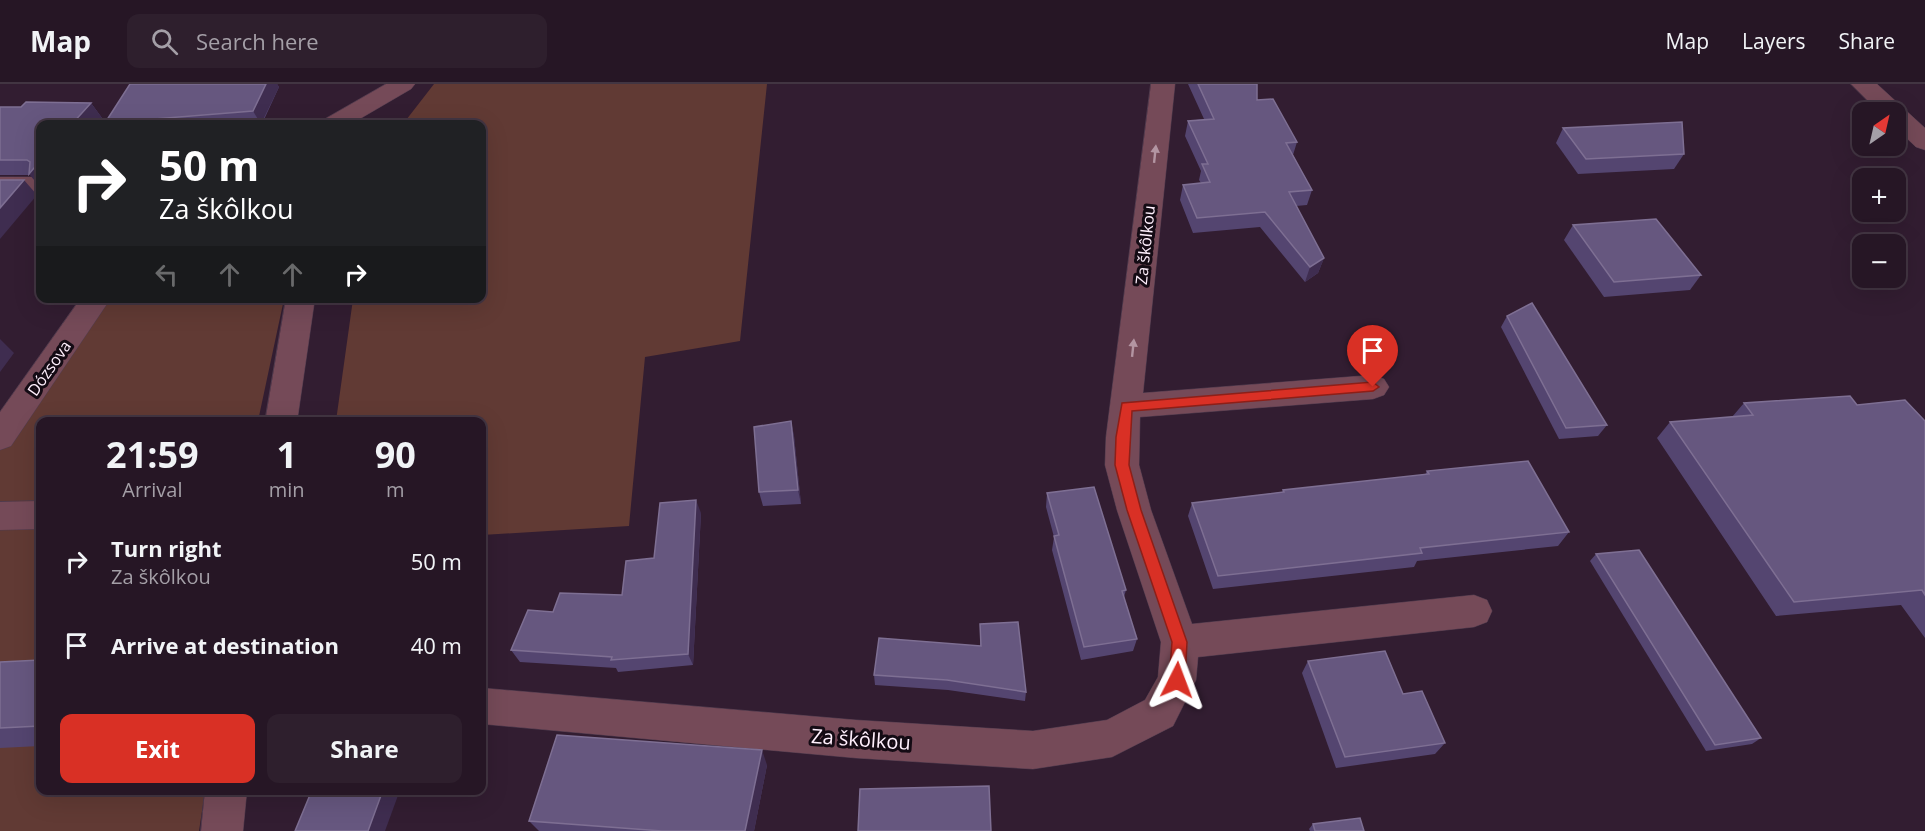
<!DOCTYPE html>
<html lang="en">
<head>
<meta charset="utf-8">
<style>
  :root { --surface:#261625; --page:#2e1f2d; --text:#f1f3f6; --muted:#a49fa7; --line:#423542; --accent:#d93025 }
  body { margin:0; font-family:"Open Sans",sans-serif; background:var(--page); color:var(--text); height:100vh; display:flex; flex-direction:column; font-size:22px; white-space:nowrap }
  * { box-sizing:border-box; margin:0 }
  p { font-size:20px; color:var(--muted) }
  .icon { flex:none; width:33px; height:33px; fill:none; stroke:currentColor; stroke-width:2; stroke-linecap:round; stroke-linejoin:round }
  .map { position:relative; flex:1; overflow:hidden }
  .sheet { position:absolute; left:36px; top:333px; width:450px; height:378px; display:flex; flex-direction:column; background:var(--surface); border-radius:12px; box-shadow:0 6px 24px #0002,0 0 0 2px var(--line) }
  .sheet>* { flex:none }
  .banner { position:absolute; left:36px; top:36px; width:450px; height:183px; border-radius:12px; box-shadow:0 6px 24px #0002,0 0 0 2px var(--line); background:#202124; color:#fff; overflow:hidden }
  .needle { width:39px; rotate:34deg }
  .controls { position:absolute; left:1852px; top:18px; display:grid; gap:12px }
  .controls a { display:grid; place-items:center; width:54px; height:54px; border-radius:12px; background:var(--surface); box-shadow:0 6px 24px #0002,0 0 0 2px var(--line); font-size:30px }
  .pin { position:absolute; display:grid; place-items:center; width:51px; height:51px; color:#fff; margin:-62px -26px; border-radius:50% 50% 50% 0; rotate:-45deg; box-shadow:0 0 6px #0007 }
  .pin .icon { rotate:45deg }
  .me { position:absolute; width:66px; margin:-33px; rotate:3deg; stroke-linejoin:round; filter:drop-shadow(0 0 4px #0008) }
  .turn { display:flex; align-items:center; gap:21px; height:126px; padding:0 24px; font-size:27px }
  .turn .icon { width:78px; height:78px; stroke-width:2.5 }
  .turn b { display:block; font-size:42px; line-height:51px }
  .lanes { display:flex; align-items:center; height:57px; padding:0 24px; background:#0003; justify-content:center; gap:30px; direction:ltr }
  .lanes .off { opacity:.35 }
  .eta { display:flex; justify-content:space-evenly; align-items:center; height:102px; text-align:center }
  .eta b { font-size:36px; font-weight:700; line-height:42px }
  .primary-button { display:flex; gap:12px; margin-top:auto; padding:12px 24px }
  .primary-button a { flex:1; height:69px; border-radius:12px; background:var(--accent); color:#fff; font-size:24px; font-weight:700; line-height:69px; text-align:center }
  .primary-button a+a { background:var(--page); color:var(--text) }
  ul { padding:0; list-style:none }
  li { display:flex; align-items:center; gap:18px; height:84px; padding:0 24px }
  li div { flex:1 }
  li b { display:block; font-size:22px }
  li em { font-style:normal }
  header { display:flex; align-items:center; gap:36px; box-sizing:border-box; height:84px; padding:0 30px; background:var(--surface); border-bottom:2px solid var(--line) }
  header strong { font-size:28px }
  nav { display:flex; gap:33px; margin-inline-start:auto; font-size:21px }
  .search { width:420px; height:54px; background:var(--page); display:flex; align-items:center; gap:15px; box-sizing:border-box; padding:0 21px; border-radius:12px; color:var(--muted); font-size:22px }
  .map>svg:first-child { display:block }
</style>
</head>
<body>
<header>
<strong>Map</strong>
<div class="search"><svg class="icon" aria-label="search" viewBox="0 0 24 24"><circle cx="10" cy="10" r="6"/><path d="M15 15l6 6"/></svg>Search here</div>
<nav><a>Map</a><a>Layers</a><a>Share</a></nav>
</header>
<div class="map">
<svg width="1925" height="747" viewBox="0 0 1925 747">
  <rect width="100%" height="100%" fill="#321d31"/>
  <g fill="#613a34">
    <polygon points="434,0 767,0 740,257 645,273 629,442 482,451 482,338 336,337 353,215 482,214 482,40 403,40"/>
    <polygon points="96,215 284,215 258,337 40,338 40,706 205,707 199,747 0,747 0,357"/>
  </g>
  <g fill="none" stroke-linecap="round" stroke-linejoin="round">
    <defs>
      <g id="street">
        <polygon points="386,0 415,0 411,5 351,40 322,40 325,35"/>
        <polygon points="1151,0 1175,0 1143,309 1373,291 1384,295 1389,303 1384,311 1373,315 1140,333 1139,381 1151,426 1192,540 1474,511 1487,516 1492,527 1487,538 1474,543 1198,573 1196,596 1173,642 1112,673 1033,685 856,674 482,640 482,604 856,636 1033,647 1107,636 1145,616 1158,593 1161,558 1117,426 1105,381 1106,353"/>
        <polygon points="1851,0 1877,0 1925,44 1925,66 1916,63 1896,44 1896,28 1879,28"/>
        <rect x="0" y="93" width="40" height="16"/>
        <polygon points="81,214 111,214 11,362 0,366 0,328"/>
        <polygon points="286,214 315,214 297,338 265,338"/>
        <polygon points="40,417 40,445 0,446 0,418"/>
        <polygon points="205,706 247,706 243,747 201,747"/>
      </g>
    </defs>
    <use href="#street" stroke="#4f3b4e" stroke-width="1"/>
    <use href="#street" fill="#754a58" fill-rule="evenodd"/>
  </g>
  <g fill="#544570">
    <polygon points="130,0 277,0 279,3 262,40 106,40 105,39"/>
    <polygon points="1188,0 1257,0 1257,16 1297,58 1293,71 1312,106 1307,121 1296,122 1324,174 1318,189 1305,198 1260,143 1193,149 1180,116 1183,101 1201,99 1199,96 1201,87 1185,52 1188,37 1204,35"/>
    <polygon points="91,19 102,34 30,91 0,91 0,23 21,23"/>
    <polygon points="1563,44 1684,70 1674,85 1578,90 1556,59"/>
    <polygon points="1573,141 1701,191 1690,206 1604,213 1564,156"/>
    <polygon points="1507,232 1607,341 1598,352 1559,355 1501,243"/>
    <polygon points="1744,319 1857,321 1925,337 1925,554 1901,521 1776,532 1657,354 1670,338 1732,333"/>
    <polygon points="791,337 794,352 801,420 763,422 759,408"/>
    <polygon points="1427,387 1569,448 1558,462 1417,477 1414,483 1213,505 1188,432 1192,419 1282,408 1283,406 1425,391"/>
    <polygon points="1047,409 1126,506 1124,513 1137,555 1133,567 1081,576 1052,466 1054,453 1046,423"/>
    <polygon points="701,429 693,581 618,588 616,584 520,578 511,566 553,528 622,511 654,474"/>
    <polygon points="1596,470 1761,654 1752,660 1706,667 1590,477"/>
    <polygon points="980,540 1026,608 1025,617 948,606 875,601 874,591 980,562"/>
    <polygon points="40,576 40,662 0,664 0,578"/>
    <polygon points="1308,577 1403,610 1445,659 1435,670 1336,684 1302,589"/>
    <polygon points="767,681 754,747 539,747 529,737"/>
    <polygon points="1313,740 1364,747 1310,747 1309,745"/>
  </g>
  <g fill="#3f2d50">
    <polygon points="266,0 277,0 279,3 261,40 253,27"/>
    <polygon points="91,19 102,34 96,40 72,40"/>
    <polygon points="40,77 40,103 29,90"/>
    <polygon points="24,96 37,111 0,155 0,124"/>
    <polygon points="1324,174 1318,189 1305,198 1310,183"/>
    <polygon points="0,255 14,269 0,288"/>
    <polygon points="791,337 794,352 801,420 798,406"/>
    <polygon points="696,416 701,429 693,581 688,570"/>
    <polygon points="762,666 767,681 754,747 745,747"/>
    <polygon points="383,706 400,706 385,747 368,747"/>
  </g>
  <g fill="#66577f" stroke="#7e6f93" stroke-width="1.5">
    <polygon points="130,0 266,0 253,27 105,39"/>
    <polygon points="1198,0 1257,0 1257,16 1273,15 1297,58 1286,59 1312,106 1289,108 1324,174 1310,183 1265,128 1197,134 1183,101 1210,98 1202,80 1208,80 1188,37 1214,35"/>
    <polygon points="26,18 91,19 72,40 40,40 40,77 29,90 30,78 27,76 0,76 0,23 21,23"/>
    <polygon points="1682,38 1684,70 1586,75 1563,44"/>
    <polygon points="0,96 24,96 0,124"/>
    <polygon points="1656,135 1701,191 1614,198 1573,141"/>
    <polygon points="1532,219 1607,341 1566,344 1507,232"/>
    <polygon points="1850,312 1857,321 1905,316 1925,337 1925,511 1922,506 1794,518 1670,338 1753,331 1744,319"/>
    <polygon points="791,337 798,406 759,408 754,343"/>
    <polygon points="1528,377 1569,448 1420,464 1422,469 1218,492 1192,419 1284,408 1283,406 1429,390 1427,387"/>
    <polygon points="1094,403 1126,506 1122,507 1137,555 1084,563 1054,452 1059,451 1047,409"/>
    <polygon points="696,416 688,570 611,576 612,573 511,566 528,526 553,528 560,509 622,511 626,477 654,474 660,419"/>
    <polygon points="1639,466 1761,654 1715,661 1596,470"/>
    <polygon points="1018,538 1026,608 947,596 874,591 879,554 981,562 980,540"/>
    <polygon points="1385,567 1403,610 1422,607 1445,659 1345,673 1308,577"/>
    <polygon points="40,576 40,642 0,644 0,578"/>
    <polygon points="557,651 762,666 745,747 662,747 529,737"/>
    <polygon points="989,702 991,747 858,747 860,705"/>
    <polygon points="312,706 383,706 368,747 295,747"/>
    <polygon points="1360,734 1364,747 1315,747 1313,740"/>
  </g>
  <defs><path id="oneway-solid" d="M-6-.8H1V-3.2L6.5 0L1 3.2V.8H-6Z" transform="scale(1.5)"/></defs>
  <g fill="#b395a2">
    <use href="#oneway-solid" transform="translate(1155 70) rotate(-84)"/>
    <use href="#oneway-solid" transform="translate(1133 264) rotate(-84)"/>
  </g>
  <polygon fill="#d93025" stroke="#8d1f18" stroke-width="1.5" points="1373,298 1379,303 1373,307 1132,327 1129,381 1141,426 1187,558 1185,596 1183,601 1177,603 1172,601 1169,596 1172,558 1127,426 1115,381 1116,353 1122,319"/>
  <g text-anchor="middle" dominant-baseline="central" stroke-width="6" stroke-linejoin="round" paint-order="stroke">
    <g font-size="16" fill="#fff0fd" stroke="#140b14">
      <text transform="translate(1145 161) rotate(-84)">Za škôlkou</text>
      <text transform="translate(49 284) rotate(-55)">Dózsova</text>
    </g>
    <g font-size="20" fill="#fff0fd" stroke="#140b14">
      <text transform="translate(861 655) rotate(4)">Za škôlkou</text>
    </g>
  </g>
</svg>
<div class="controls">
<a><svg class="needle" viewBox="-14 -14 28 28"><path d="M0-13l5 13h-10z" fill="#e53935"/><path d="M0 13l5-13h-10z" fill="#a49fa7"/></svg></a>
<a>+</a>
<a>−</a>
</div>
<div class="pin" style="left:1373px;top:303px;background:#d93025"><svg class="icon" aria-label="arrive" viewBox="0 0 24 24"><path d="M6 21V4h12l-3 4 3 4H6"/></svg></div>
<svg class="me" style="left:1177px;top:596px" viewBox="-20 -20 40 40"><path d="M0-17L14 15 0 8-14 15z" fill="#d93025" stroke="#fff" stroke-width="4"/></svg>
<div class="banner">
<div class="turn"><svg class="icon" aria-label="right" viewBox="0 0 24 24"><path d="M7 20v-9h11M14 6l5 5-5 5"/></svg><div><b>50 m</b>Za škôlkou</div></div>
<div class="lanes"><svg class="icon off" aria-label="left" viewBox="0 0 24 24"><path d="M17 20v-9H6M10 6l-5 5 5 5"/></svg><svg class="icon off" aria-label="ahead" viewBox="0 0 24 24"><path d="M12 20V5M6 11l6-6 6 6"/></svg><svg class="icon off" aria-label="ahead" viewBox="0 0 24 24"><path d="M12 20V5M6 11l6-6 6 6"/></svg><svg class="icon" aria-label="right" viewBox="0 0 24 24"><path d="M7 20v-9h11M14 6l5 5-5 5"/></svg></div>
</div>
<section class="sheet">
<div class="eta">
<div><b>21:59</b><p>Arrival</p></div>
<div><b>1</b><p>min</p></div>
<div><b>90</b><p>m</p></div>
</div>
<ul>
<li><svg class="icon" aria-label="right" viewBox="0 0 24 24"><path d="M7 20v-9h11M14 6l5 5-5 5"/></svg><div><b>Turn right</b><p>Za škôlkou</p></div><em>50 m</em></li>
<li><svg class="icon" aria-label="arrive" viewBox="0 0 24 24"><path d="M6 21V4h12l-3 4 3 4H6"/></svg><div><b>Arrive at destination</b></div><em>40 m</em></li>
</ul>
<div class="primary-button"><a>Exit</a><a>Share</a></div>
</section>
</div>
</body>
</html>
